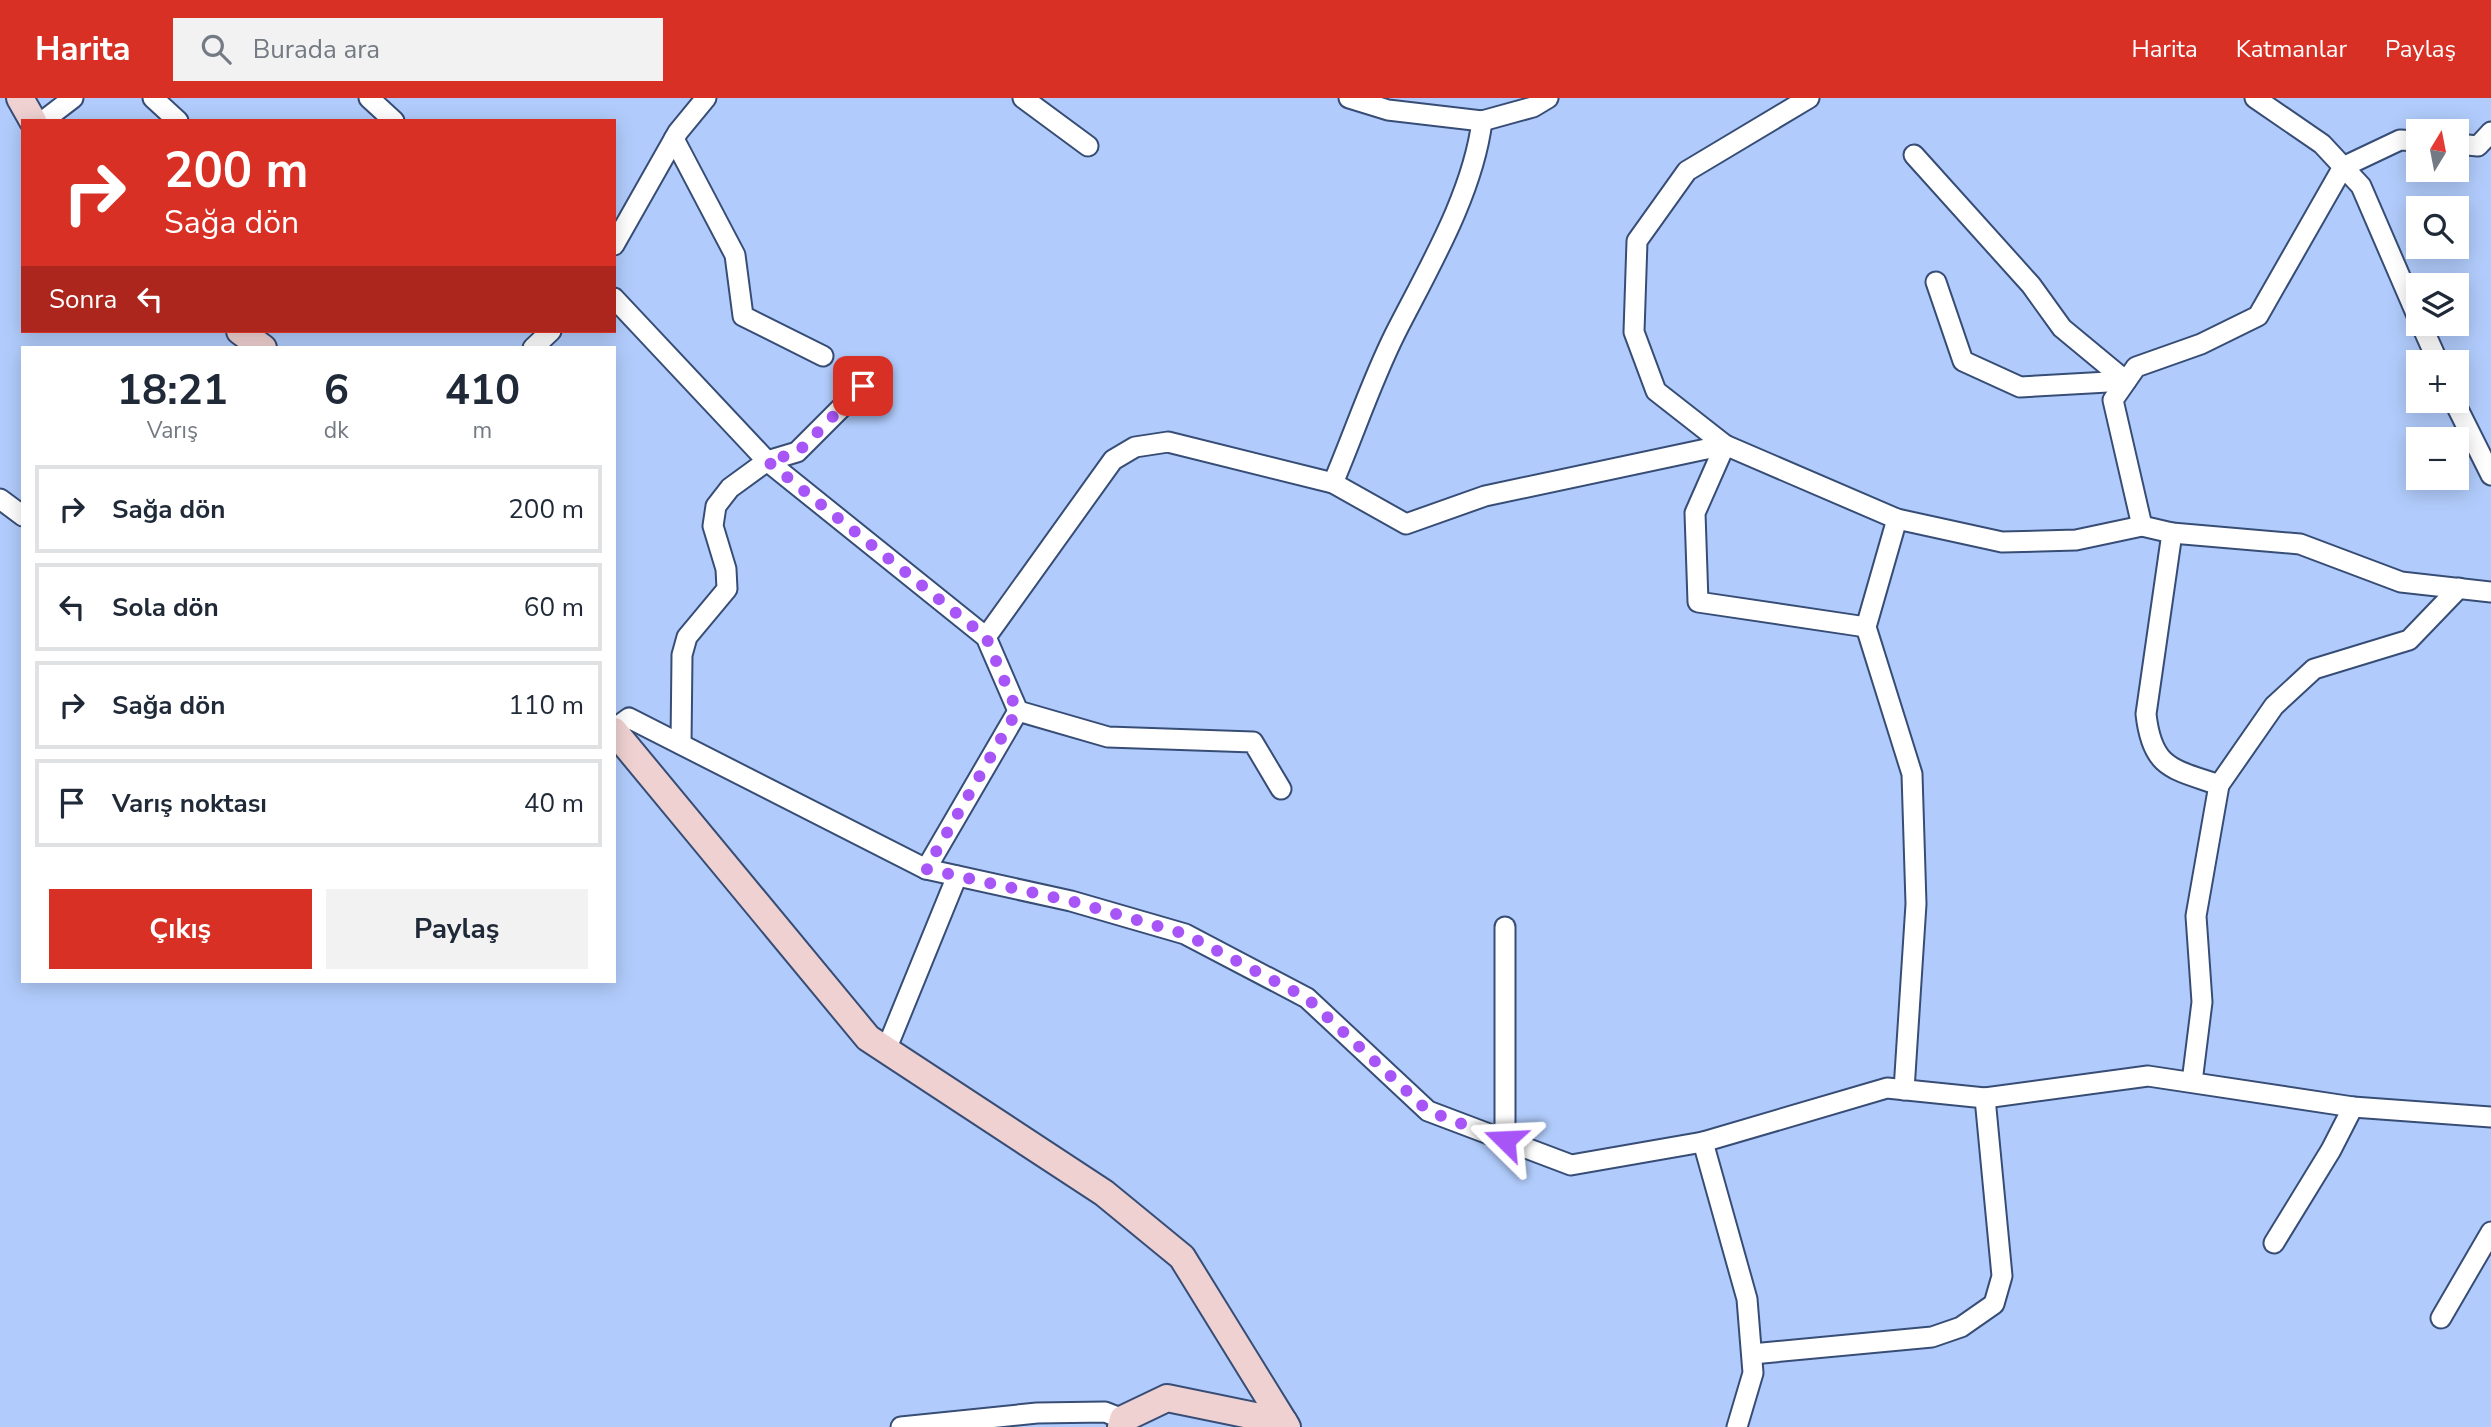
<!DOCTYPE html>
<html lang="tr">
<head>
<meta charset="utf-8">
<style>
  :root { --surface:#fff; --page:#f2f2f3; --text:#1f2937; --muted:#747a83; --line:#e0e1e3; --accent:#d93025 }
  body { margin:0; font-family:"Nunito Sans",sans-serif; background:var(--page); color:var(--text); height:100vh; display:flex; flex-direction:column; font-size:26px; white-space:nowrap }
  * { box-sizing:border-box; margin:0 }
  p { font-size:23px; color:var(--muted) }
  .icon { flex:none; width:38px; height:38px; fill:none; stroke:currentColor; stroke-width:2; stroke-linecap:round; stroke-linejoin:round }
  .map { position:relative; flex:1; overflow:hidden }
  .details { position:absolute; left:21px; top:248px; width:595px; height:637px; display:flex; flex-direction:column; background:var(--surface); border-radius:0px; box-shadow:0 4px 18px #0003 }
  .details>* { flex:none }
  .guide { position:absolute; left:21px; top:21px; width:595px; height:214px; border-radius:0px; box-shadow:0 4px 18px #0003; background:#d93025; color:#fff; overflow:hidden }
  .needle { width:46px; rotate:10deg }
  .buttons { position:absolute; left:2406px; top:21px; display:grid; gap:14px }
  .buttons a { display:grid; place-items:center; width:63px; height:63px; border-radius:0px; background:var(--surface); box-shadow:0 4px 18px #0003; font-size:35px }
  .pin { position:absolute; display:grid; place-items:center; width:60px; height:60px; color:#fff; margin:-30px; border-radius:14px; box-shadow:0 4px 10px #0006 }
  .me { position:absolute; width:77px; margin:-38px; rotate:291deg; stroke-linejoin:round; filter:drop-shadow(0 0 5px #0008) }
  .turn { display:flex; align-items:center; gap:24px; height:147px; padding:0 28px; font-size:32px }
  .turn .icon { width:91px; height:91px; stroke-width:2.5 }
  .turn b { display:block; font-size:49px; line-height:60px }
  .then { display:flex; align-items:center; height:66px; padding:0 28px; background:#0003; gap:14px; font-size:26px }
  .eta { display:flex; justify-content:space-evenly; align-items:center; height:119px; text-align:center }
  .eta b { font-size:42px; font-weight:700; line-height:49px }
  .cta { display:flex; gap:14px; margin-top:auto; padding:14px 28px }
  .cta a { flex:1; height:80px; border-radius:0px; background:var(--accent); color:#fff; font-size:28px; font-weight:700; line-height:80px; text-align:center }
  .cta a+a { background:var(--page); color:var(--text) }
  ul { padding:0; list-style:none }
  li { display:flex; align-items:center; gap:21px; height:88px; margin:0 14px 10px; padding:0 14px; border:4px solid var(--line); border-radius:0px }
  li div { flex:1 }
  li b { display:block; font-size:26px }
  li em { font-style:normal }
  header { display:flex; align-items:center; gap:42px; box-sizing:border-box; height:98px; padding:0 35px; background:var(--accent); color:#fff }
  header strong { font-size:33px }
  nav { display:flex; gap:38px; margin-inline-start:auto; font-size:24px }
  .search { width:490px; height:63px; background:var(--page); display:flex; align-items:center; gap:18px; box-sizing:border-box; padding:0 24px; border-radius:0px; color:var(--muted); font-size:26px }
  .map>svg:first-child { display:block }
</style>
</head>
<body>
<header>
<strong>Harita</strong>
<div class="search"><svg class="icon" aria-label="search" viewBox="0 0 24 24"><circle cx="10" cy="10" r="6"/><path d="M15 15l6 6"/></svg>Burada ara</div>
<nav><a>Harita</a><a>Katmanlar</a><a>Paylaş</a></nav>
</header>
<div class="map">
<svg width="2491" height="1329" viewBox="0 0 2491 1329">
  <rect width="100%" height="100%" fill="#b1ccfc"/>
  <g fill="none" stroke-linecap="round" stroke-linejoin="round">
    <defs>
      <g id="street">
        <polyline points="153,0 178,23"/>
        <polyline points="369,0 394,23"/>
        <polyline points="1023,0 1088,48"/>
        <polyline points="1349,0 1388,12 1482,23 1533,9 1548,0"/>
        <polyline points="1809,0 1687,73 1637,143 1634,234 1656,293 1725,347 1897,421 2002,444 2076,442 2142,428 2172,435 2300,446 2401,484 2491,494"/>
        <polyline points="2255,0 2322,46 2361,88 2418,220"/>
        <polyline points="43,23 73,0"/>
        <polyline points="674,41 735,157 743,218 823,258"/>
        <polyline points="2457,46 2478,48 2491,34"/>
        <polyline points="1914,57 2031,187 2062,230 2126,283"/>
        <polyline points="614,147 678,34 706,0"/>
        <polyline points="1936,184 1963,263 2020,289 2126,283"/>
        <polyline points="614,200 767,363 986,539 1018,613 1108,639 1253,644 1281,691"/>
        <polyline points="2421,226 2438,264"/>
        <polyline points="533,250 551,233"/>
        <polyline points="2454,303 2491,377"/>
        <path d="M 1333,385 C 1354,336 1371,284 1395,236 C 1428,171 1473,96 1482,23"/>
        <polyline points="0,401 23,418"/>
        <polyline points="1897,421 1866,529 1912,676 1916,806 1904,992"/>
        <polyline points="2142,428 2113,302 2136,269 2201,246 2258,218 2343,69 2400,42 2418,43"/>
        <path d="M 2172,435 L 2146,616 C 2152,671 2173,671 2219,687"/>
        <polyline points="986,539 1113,362 1135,349 1168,344 1333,385 1406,426 1485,398 1725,347 1695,415 1698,504 1866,529"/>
        <polyline points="614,631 629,620 926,771 1071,803 1185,836 1307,900 1428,1013 1571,1067 1703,1044 1887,990 1985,1000 2148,978 2353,1009 2491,1019"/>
        <polyline points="681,646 682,557 687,539 727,491 726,471 713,428 716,408 730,390 767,363 797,354 879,272"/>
        <polyline points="926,771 1018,613"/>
        <polyline points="1505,829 1505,1042"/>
        <polyline points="886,952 957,778"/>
        <polyline points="2192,984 2202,904 2196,818 2219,687 2274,608 2314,571 2409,542 2459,490"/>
        <polyline points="1703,1044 1747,1201 1753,1275 1737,1329"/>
        <polyline points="2274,1145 2331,1052 2353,1009"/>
        <polyline points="2441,1220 2491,1134"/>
        <polyline points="1752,1256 1932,1239 1961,1229 1994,1206 2002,1178 1985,1000"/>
        <polyline points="901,1329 1037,1315 1105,1314 1123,1321"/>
      </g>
      <g id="secondary">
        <polyline points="20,0 33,23"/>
        <polyline points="240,233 263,250"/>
        <polyline points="614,633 868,940 1104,1095 1182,1159 1287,1329"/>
        <polyline points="1121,1329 1123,1321 1167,1300 1284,1324"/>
      </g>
    </defs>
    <use href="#street" stroke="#374d75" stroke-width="23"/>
    <use href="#secondary" stroke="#374d75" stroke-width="30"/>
    <use href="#street" stroke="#fff" stroke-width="19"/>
    <use href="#secondary" stroke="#efd1d1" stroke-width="26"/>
  </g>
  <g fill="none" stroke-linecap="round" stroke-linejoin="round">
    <polyline stroke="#a855f7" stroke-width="12" stroke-dasharray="0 21.6" points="863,288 797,355 767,363 986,539 1017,613 926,771 1071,803 1185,836 1307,900 1428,1013 1505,1042"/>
  </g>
</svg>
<div class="buttons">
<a><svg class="needle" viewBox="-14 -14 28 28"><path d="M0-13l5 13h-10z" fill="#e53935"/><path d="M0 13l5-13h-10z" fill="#747a83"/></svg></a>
<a><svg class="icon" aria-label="search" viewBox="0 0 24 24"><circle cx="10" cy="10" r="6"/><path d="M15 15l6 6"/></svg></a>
<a><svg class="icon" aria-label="layers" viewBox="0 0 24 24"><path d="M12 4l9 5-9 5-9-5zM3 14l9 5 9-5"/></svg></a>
<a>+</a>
<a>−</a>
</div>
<div class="pin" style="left:863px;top:288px;background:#d93025"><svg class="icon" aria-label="arrive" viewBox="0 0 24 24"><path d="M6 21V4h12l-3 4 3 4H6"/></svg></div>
<svg class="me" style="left:1505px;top:1042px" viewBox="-20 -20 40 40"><path d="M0-17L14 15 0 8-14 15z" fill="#a855f7" stroke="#fff" stroke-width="4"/></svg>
<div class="guide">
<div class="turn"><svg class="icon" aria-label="right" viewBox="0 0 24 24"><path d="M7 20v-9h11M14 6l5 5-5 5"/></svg><div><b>200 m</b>Sağa dön</div></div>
<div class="then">Sonra<svg class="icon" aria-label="left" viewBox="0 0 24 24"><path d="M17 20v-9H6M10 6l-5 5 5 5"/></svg></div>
</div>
<section class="details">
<div class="eta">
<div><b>18:21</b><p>Varış</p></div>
<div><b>6</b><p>dk</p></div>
<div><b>410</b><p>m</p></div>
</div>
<ul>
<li><svg class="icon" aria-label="right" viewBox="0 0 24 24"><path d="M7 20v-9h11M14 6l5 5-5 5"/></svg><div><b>Sağa dön</b></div><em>200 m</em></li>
<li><svg class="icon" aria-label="left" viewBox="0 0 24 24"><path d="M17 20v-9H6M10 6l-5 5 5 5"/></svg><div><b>Sola dön</b></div><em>60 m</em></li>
<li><svg class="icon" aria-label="right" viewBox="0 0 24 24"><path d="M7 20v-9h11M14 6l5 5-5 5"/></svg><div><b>Sağa dön</b></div><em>110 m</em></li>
<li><svg class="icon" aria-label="arrive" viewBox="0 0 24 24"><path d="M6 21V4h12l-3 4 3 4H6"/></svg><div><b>Varış noktası</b></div><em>40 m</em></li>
</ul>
<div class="cta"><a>Çıkış</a><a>Paylaş</a></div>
</section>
</div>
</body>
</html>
